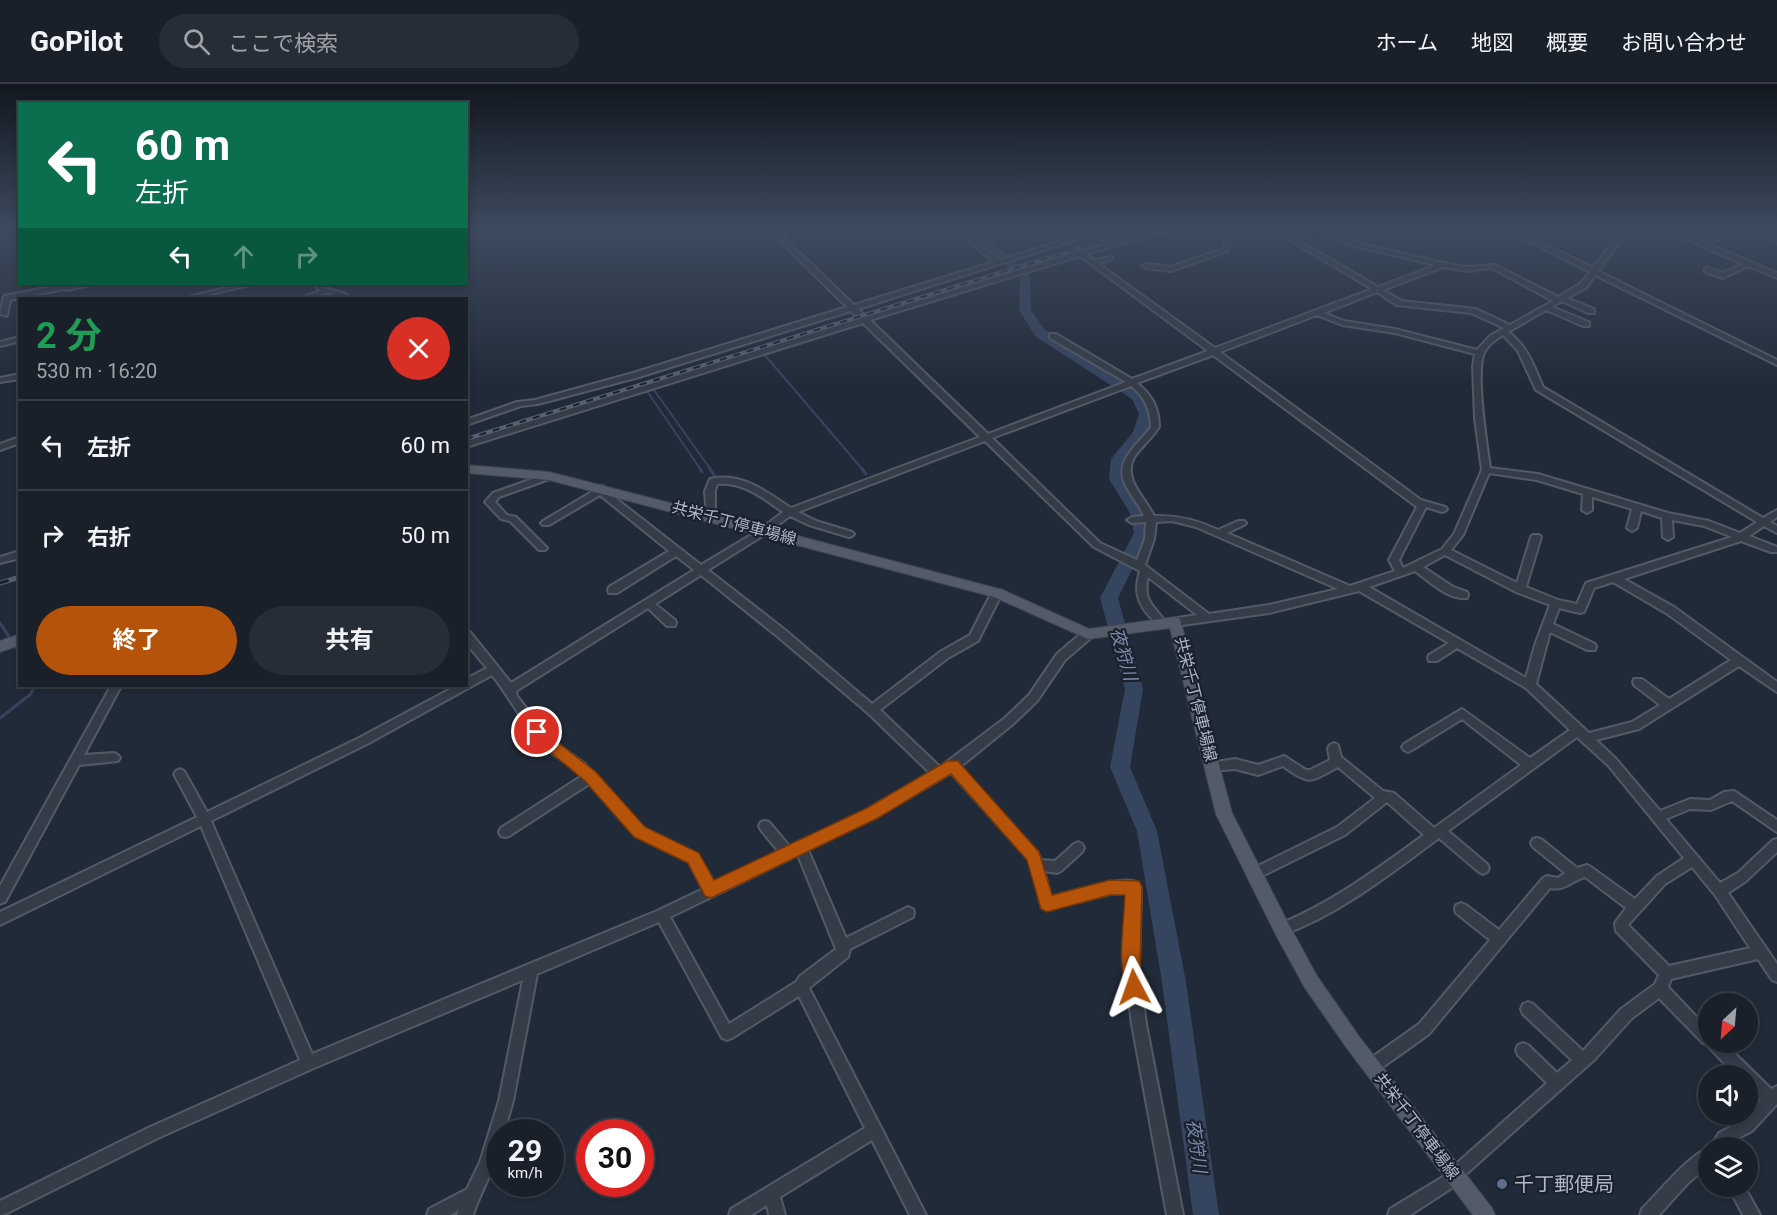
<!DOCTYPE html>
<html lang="ja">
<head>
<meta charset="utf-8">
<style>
  :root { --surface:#19202a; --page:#262d36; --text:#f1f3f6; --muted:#9fa3a8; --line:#373e47; --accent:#b45309 }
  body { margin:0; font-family:Roboto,"Noto Sans JP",sans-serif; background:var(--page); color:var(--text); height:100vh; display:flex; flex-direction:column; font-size:22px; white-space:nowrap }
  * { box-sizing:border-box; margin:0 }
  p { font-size:20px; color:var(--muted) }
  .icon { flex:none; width:33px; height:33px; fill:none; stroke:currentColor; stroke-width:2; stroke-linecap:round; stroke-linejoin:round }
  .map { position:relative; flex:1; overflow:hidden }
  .details { position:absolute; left:18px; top:213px; width:450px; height:390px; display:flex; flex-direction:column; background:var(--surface); border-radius:0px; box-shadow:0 3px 9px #0003,0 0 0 2px var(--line) }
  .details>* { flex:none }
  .top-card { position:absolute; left:18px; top:18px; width:450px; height:183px; border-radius:0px; box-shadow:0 3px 9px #0003,0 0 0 2px var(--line); background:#0b6e4f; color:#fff; overflow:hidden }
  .needle { width:39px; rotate:206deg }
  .buttons { position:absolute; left:1698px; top:909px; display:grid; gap:12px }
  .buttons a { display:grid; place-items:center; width:60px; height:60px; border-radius:50%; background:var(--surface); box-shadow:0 3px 9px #0003,0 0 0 2px var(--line); font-size:30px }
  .speed { position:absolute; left:486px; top:1035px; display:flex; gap:12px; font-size:30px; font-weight:700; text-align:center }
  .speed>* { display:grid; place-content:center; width:78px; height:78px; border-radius:50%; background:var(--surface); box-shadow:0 3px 9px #0003,0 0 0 2px var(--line); line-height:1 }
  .speed small { font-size:15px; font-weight:400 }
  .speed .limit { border:9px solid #d22; background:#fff; color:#111 }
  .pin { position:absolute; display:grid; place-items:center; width:51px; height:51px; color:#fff; margin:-26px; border:3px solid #fff; border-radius:50%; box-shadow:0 2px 6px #0007 }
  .me { position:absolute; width:66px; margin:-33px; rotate:356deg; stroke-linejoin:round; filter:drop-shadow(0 0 4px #0008) }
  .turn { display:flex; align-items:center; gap:21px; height:126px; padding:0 18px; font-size:27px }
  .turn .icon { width:78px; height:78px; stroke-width:2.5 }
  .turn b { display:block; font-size:42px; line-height:51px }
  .lanes { display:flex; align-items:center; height:57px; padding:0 18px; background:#0003; justify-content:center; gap:30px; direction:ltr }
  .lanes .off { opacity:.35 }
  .round { display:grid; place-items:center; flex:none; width:63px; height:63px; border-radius:32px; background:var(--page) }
  .summary { display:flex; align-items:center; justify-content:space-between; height:102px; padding:0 18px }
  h1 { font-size:36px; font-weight:700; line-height:45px; color:#1e9e55 }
  .button { display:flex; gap:12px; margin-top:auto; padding:12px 18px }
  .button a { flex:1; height:69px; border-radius:36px; background:var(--accent); color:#fff; font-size:24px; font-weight:700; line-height:69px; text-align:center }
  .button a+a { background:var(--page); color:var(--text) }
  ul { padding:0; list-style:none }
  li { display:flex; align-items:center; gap:18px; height:90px; padding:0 18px; border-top:2px solid var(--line) }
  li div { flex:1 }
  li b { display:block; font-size:22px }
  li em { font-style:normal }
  header { display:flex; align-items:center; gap:36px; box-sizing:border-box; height:84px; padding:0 30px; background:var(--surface); border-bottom:2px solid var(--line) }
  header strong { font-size:28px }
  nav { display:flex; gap:33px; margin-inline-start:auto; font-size:21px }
  .search { width:420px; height:54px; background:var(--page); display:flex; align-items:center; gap:15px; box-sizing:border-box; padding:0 21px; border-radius:33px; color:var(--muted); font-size:22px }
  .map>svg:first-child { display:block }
</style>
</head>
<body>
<header>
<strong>GoPilot</strong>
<div class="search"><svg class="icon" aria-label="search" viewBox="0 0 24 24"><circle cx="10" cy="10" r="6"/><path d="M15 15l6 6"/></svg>ここで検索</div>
<nav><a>ホーム</a><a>地図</a><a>概要</a><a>お問い合わせ</a></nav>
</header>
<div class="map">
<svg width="1777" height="1131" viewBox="0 0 1777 1131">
  <rect width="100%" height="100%" fill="#212a38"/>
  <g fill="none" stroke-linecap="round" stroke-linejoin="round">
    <g stroke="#35455f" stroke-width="2">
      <polyline points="791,261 764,270 863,386"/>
      <polyline points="654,306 711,386"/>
      <polyline points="647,307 701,386"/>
    </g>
    <g stroke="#35455f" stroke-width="3">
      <polyline points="700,385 702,388"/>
      <polyline points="710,385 714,391"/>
      <polyline points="862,385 866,390"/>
      <polyline points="0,539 20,569"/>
      <polyline points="0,634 31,610 34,602"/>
    </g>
    <polygon fill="#35455f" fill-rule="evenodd" points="962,144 975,144 1030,189 1031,226 1045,246 1143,310 1153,330 1147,349 1126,376 1125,395 1146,429 1150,449 1118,514 1143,605 1130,683 1157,747 1186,898 1219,1131 1193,1131 1162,898 1137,747 1110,683 1125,605 1100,514 1134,449 1130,429 1109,395 1111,375 1133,348 1139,330 1132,315 1035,252 1019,226 1020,193"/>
    <defs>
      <g id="minor">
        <polygon points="466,144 481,144 466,148"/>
        <path d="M 767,144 L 773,144 L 776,146 L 795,144 L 794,145 L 779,149 L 854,221 L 994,178 L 954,144 L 961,144 L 1000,176 L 1061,157 L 1044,144 L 1051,144 L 1068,155 L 1104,144 L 1113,144 L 858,225 L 866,233 L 1078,168 L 1165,144 L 1174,144 L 1173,145 L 1086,170 L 1094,176 L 1112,173 L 1112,175 L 1099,180 L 1215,264 L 1372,205 L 1270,144 L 1277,144 L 1378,203 L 1436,181 L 1355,162 L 1309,145 L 1308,144 L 1316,144 L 1359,159 L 1443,179 L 1467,183 L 1495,181 L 1558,213 L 1580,200 L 1590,188 L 1504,144 L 1512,144 L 1593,184 L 1624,144 L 1630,144 L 1598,187 L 1777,276 L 1777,281 L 1595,191 L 1586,204 L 1567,214 L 1594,225 L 1594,229 L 1588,229 L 1562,217 L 1552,223 L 1589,238 L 1589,242 L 1583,242 L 1546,226 L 1508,248 C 1527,261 1534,282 1543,303 L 1763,434 L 1777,426 L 1777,433 L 1770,438 L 1777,442 L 1777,449 L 1764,442 L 1749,452 L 1777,463 L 1777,468 L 1771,468 L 1741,457 L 1624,495 L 1674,523 L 1777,598 L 1777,608 L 1739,582 L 1639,645 L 1596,656 L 1616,675 L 1660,727 L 1690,715 L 1710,716 L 1724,708 L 1734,707 L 1777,736 L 1777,748 L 1732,717 L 1711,726 L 1690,725 L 1666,735 L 1720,799 L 1738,789 L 1773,756 L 1777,755 L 1777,768 L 1746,797 L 1728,809 L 1777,880 L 1777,898 L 1772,896 L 1758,875 L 1671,895 L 1668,903 L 1708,945 L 1708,958 L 1723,958 L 1771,1005 L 1777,1002 L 1777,1020 L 1752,1047 L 1729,1059 L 1726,1064 L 1710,1064 L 1719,1049 L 1742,1037 L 1761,1016 L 1748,1003 L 1748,992 L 1736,992 L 1707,961 L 1703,959 L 1659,914 L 1631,935 L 1595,975 L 1465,1091 L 1461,1098 L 1410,1131 L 1388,1131 L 1390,1125 L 1451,1088 L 1455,1081 L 1547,999 L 1518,971 L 1516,966 L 1518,961 L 1523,959 L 1528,961 L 1557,989 L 1572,976 L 1523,930 L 1521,925 L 1523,920 L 1528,918 L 1533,920 L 1583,967 L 1621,925 L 1655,900 L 1659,891 L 1616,847 L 1615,839 L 1626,824 L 1585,793 C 1571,797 1566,807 1550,804 L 1429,950 L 1377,987 L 1372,989 L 1367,987 L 1365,982 L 1367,977 L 1419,940 L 1490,856 L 1456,829 L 1455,825 L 1456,821 L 1461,819 L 1466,821 L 1499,846 L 1543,794 L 1547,792 L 1558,794 L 1565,789 L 1533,763 L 1531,759 L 1533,755 L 1537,754 L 1541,755 L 1577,784 L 1587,781 L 1591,783 L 1635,815 L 1657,792 L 1684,774 L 1608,681 L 1577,653 L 1448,747 L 1487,780 L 1489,784 L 1487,788 L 1483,790 L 1479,788 L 1439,754 C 1390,790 1340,830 1282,851 L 1277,849 L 1275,845 L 1277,841 C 1331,820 1378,784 1424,751 L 1387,718 L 1345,751 L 1254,796 L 1250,794 L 1248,790 L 1250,786 L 1337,743 L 1375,714 L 1338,683 C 1309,698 1311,702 1283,682 L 1258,691 L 1235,685 L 1213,687 L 1209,685 L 1207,682 L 1209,679 L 1235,675 L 1258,681 L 1284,672 L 1306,686 L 1310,686 L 1330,676 L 1328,664 L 1330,661 L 1334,659 L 1338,661 L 1341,673 L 1383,707 L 1394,709 L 1434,744 L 1521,681 L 1462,635 L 1412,666 L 1408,668 L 1404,666 L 1402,663 L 1404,660 L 1462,625 L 1530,674 L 1570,646 L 1526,604 L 1457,564 L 1437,577 L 1429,577 L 1428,574 L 1429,571 L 1449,559 L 1359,507 L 1269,529 L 1175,542 L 1171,541 L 1170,538 L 1171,535 L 1197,531 L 1148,493 C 1142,518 1155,522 1167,540 L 1162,544 C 1157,541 1154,538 1151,534 C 1137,519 1134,507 1140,487 L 1094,463 L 985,357 L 798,428 L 816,437 L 852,448 L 854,450 L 852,452 L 849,453 L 809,441 L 790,432 L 767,449 L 708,486 L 785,546 L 872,620 L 940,568 L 970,551 L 993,506 L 1001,506 L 1002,509 L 978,557 L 948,574 L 880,626 L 940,683 L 1005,634 L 1029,611 L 1057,570 L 1084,547 L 1092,547 L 1093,550 L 1092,553 L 1065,576 L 1037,617 L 1013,640 L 960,683 L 1038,769 L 1041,776 L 1055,777 L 1074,760 L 1078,758 L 1082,760 L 1084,764 L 1082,768 L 1061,787 L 1057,789 L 1044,787 L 1051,813 C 1067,809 1123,791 1136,798 C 1139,800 1140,803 1141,806 L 1139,885 L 1146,940 L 1183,1131 L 1167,1131 L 1132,940 L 1125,885 L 1129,809 L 1110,810 L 1047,826 L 1042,824 L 1029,776 L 951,689 L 876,733 L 808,766 L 846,854 L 908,823 L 913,825 L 914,829 L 913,833 L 850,865 L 848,873 L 809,904 L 926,1131 L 910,1131 L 872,1056 L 780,1113 L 785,1131 L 769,1131 L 767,1121 L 751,1131 L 729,1131 L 731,1125 L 865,1044 L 799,912 L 732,954 L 727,956 L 722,954 L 659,838 L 537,890 L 513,1017 L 504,1048 L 500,1048 C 500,1080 482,1102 473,1131 L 457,1131 L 459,1126 L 450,1131 L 427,1131 L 429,1125 L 467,1105 L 480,1078 L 499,1017 L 523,896 L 314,984 L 158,1054 L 5,1130 L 0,1131 L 0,1117 L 148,1044 L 300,976 L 201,742 L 0,841 L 0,828 L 197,733 L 174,690 L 176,687 L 180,685 L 184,687 L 207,728 L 359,654 L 456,602 L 466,602 L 466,595 L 487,584 L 466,559 L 466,547 L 470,548 L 511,599 L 694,486 L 676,472 L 617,509 L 609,509 L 608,506 L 609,503 L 669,467 L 600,411 L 549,441 L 543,441 L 541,439 L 543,437 L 595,406 L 597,402 L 603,402 L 605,406 L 701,481 L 761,445 L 783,428 C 761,413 744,398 717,400 L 715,407 L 715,432 L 713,434 L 707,434 L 705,407 L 710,395 C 742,388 765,407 791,424 L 980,353 L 863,239 L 466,363 L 466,357 L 859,235 L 851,227 L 639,293 L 538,320 L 521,322 L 466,341 L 466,336 L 517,318 L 535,316 L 633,289 L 847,223 ZM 1080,172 L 1208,267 L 1132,295 L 1056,250 L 1050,250 L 1050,254 L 1126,298 L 988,350 L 870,236 ZM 1444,183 L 1467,187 L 1492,184 L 1553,217 L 1510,241 L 1476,225 L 1402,217 L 1383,206 ZM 1377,208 L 1397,221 L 1471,229 L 1504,244 L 1490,252 L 1477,266 L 1395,245 L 1344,237 L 1324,229 ZM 1317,231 L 1342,241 L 1395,249 L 1475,270 L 1473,282 L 1475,334 L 1482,386 L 1454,450 L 1442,465 L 1403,484 L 1399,476 L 1426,423 L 1442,428 L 1445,427 L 1447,425 L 1445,423 L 1421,416 L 1220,268 ZM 1503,251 L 1518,267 L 1536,306 L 1757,438 L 1740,449 L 1709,437 L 1668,429 L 1538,390 L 1490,384 C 1487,362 1474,283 1485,267 C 1489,260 1496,255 1503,251 ZM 1213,271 L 1417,423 L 1389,476 L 1395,487 L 1350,502 L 1227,449 L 1244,441 L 1246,439 L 1244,437 L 1238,437 L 1218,446 C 1197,436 1177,431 1154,432 C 1145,413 1121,394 1135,372 C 1142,362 1152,354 1159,343 C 1159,324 1152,311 1137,299 ZM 1131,302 C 1145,313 1150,325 1151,343 C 1139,360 1114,376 1125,400 C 1130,411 1139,420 1144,432 L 1132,433 L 1127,436 L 1132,439 L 1146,438 L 1145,455 L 1137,476 L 1100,459 L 992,354 ZM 1489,389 L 1537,396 L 1583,410 L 1582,426 L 1587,429 L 1592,426 L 1592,413 L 1632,425 L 1627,444 L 1632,447 L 1637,444 L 1641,427 L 1662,434 L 1663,453 L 1668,456 L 1673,453 L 1672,436 L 1704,442 L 1732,453 L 1586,499 L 1577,520 L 1558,516 L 1526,503 L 1541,453 L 1539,451 L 1533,451 L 1531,453 L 1517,499 L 1451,466 L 1463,451 ZM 1172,437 L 1196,443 L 1338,505 L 1269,521 L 1209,530 L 1145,481 L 1154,455 L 1156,438 ZM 1445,471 L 1516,508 L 1550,521 L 1535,561 L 1526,594 L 1369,503 L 1415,487 C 1429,497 1448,516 1467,514 L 1468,511 L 1467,508 L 1453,503 L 1423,483 ZM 701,491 L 777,552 L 868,629 L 930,689 L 868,725 L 790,763 L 769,738 L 765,737 L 761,738 L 759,742 L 761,746 L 779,768 L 714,799 L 697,770 L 643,744 L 585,680 L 550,655 L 517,612 L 516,607 L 648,524 L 667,542 L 675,542 L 676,539 L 675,536 L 655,520 ZM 1613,498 L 1666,529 L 1731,576 L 1669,615 L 1642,595 L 1634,595 L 1633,598 L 1634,601 L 1660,621 L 1632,638 L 1589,649 L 1536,600 L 1550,548 L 1587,566 L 1595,566 L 1596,563 L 1595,560 L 1553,540 L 1559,524 L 1580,529 L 1584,528 L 1594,504 ZM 492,591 C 510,613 522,639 541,660 C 553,673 571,679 582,692 L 501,744 L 499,748 L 501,752 L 505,753 L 509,752 L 589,700 L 635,752 L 689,778 L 703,805 L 657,827 L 312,970 L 211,737 L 367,660 ZM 798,771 L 836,865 L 800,892 L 796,898 L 729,940 L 670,833 ZM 1692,783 L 1715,811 L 1750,864 L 1669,882 L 1628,841 L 1665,800 Z"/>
        <polygon points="1236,144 1243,144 1230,156 1228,167 1171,187 1146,184 1142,182 1146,180 1170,183 1223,165 1224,155"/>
        <path d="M 1661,144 L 1669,144 L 1702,158 C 1722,150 1738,140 1759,148 L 1768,144 L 1776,144 L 1765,150 L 1777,155 L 1777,159 L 1742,146 L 1708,160 L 1777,189 L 1777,194 L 1748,182 L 1723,194 L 1705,188 L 1705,184 L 1708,184 L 1723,189 L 1742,180 Z"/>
        <polygon points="66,200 69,201 94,200 67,206 64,205 10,216 7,232 0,230 4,212"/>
        <polygon points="242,200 253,200 195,214 184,214"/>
        <path d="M 314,200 L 320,200 C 328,209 343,205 351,214 L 343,214 L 328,209 L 314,214 L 306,214 L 306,212 L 320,207 Z"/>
        <polygon points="20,253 20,257 0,262 0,258"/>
        <polygon points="20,290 20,295 0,298 0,294"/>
        <polygon points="20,353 20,359 0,366 0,360"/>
        <polygon points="549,389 553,392 552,394 499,413 495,418 507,431 516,433 547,464 545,466 539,466 510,437 501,435 485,418 493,409"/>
        <polygon points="20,467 20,474 0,479 0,473"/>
        <polygon points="111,602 121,602 84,671 114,669 118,671 120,674 118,677 79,681 5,818 0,820 0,802"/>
        <path d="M 1708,1064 L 1708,1082 L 1688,1099 L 1659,1131 L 1640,1131 L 1642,1125 C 1659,1108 1687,1073 1708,1064 Z"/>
        <polygon points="1728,1102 1744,1102 1760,1131 1743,1131"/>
      </g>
      <g id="major">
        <polygon points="466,381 549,388 764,443 1003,506 1089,545 1175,533 1180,535 1232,729 1288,839 1317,892 1358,951 1492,1124 1495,1131 1473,1131 1346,963 1305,904 1276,851 1216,730 1170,544 1088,555 994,513 549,396 466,389"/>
        <polygon points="20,550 20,561 0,568 0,557"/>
      </g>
    </defs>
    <use href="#minor" stroke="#525a66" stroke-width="4"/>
    <use href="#major" stroke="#3e4552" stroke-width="2"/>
    <use href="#minor" fill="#353c48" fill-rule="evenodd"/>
    <use href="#major" fill="#535b68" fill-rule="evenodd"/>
    <defs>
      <polyline id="rail-far1" points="466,355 1144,144"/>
      <polyline id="rail" points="0,499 20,493"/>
    </defs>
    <use href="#rail-far1" stroke="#57606f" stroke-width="4"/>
    <use href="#rail" stroke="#57606f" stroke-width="5"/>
    <use href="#rail-far1" stroke="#1a212d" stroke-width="2" stroke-dasharray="7" stroke-linecap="butt"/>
    <use href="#rail" stroke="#1a212d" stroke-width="3" stroke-dasharray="9" stroke-linecap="butt"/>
  </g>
  <linearGradient id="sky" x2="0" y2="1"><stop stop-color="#12171f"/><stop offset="0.48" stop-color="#3d4a5e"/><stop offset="1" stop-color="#3d4a5e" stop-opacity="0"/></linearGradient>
  <rect width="1777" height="302" fill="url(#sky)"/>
  <path fill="#b45309" stroke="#753606" stroke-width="1.5" d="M 537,642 L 596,688 L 645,743 L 699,769 L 714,796 L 867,724 L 947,677 L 958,677 L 1039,768 L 1052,811 L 1110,796 L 1139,797 L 1142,803 L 1140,885 L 1143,903 L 1140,909 L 1134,912 L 1128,909 C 1116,881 1124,841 1125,811 L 1110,811 L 1047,828 L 1041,825 L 1027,776 L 951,690 L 878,734 L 711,814 L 705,812 L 688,779 L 634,753 L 585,697 L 531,652 L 529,648 Z"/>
  <circle fill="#5c6f8a" stroke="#1a212d" stroke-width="2" cx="1502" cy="1100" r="6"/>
  <g text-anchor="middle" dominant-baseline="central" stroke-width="4.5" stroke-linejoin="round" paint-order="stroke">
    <g font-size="16" fill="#afb7c5" stroke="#1a212d">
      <text transform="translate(734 439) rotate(15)">共栄千丁停車場線</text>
      <text transform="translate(1196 615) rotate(76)">共栄千丁停車場線</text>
      <text transform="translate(1417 1042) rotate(53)">共栄千丁停車場線</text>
    </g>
    <g font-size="18" font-style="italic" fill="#788cac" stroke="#1a212d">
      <text transform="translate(1124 570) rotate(74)">夜狩川</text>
      <text transform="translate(1197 1062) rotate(82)">夜狩川</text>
    </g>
    <g font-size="20" fill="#afb7c5" stroke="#1a212d" text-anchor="start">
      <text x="1514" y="1100">千丁郵便局</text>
    </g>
  </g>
</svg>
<div class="buttons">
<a><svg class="needle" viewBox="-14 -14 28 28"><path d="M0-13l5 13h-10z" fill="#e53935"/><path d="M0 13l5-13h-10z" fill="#9fa3a8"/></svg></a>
<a><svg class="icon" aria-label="sound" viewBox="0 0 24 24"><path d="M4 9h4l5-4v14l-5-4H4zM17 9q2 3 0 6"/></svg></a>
<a><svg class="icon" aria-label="layers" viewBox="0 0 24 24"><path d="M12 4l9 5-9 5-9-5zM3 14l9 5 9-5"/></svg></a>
</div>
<div class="speed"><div>29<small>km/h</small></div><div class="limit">30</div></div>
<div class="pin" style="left:537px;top:648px;background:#d93025"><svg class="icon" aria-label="arrive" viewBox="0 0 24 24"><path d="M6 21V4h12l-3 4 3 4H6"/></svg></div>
<svg class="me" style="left:1134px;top:903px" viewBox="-20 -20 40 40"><path d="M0-17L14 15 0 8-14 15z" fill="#b45309" stroke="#fff" stroke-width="4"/></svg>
<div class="top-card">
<div class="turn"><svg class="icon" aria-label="left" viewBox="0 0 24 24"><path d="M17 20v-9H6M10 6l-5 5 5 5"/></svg><div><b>60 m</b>左折</div></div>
<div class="lanes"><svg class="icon" aria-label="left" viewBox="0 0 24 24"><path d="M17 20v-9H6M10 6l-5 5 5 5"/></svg><svg class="icon off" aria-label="ahead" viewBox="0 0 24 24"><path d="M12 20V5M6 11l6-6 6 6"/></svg><svg class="icon off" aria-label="right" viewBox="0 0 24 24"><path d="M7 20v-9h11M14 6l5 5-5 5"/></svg></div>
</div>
<section class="details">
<div class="summary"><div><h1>2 分</h1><p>530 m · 16:20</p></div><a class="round" style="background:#d93025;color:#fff"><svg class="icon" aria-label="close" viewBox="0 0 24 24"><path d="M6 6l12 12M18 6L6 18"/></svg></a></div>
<ul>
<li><svg class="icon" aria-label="left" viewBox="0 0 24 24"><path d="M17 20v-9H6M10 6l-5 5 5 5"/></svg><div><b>左折</b></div><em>60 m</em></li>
<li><svg class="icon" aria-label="right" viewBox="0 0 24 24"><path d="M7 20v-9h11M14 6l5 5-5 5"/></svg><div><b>右折</b></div><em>50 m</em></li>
</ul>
<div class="button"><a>終了</a><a>共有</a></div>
</section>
</div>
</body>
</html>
